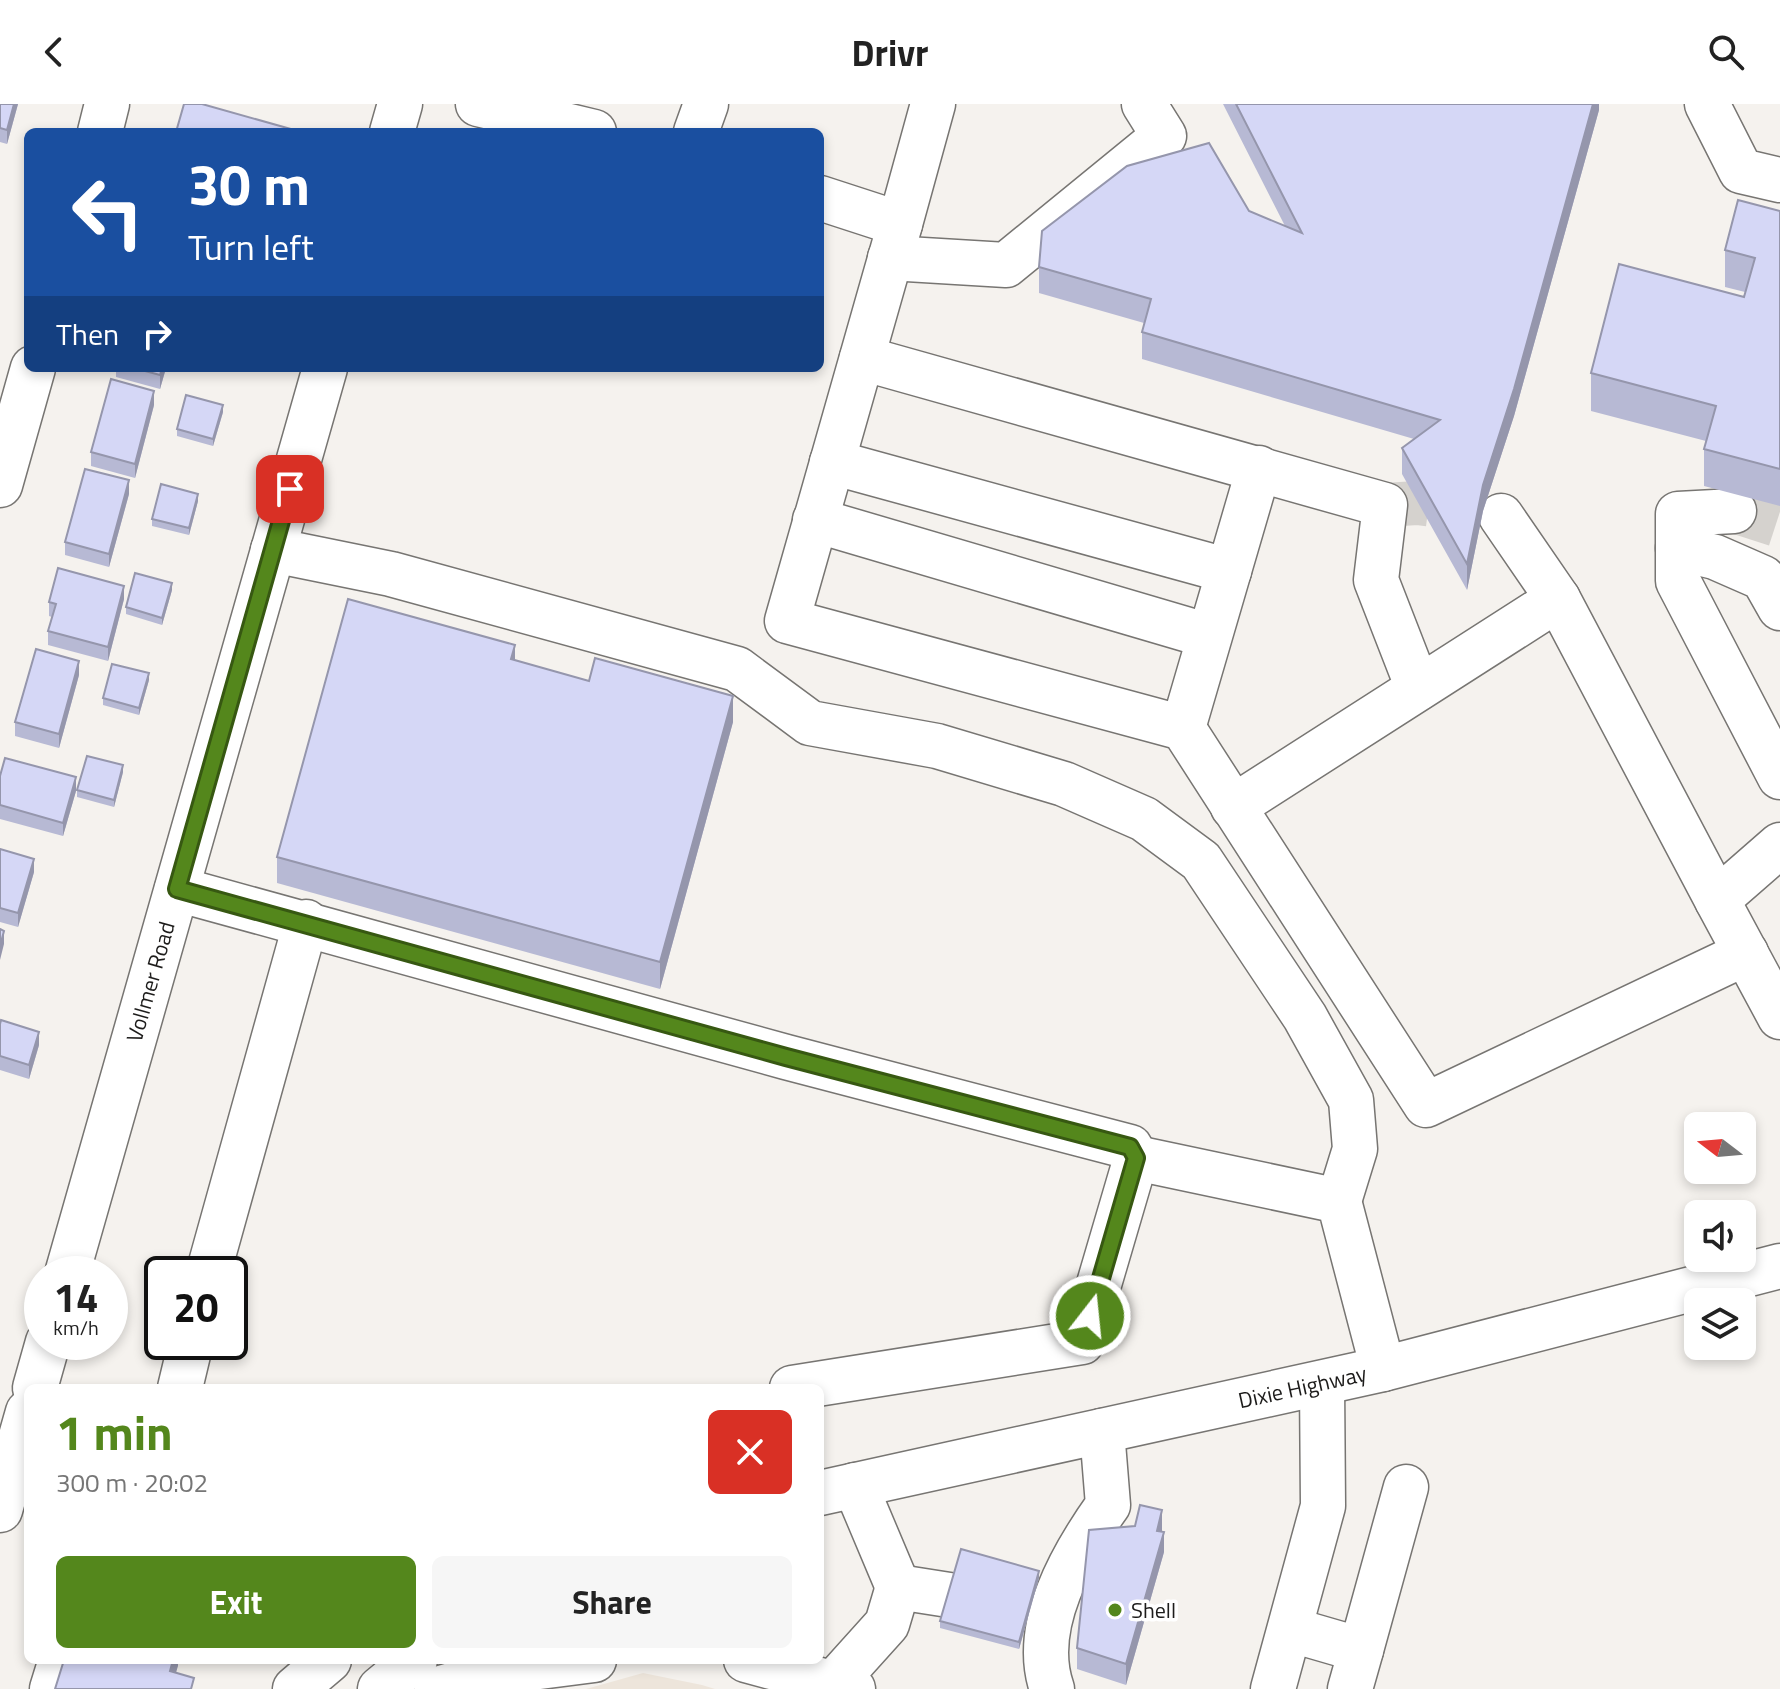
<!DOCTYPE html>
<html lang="en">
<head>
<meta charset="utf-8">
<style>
  :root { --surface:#fff; --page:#f6f6f6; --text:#222; --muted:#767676; --accent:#54871c }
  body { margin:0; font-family:"Titillium Web",sans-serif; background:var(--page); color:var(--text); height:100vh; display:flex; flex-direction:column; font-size:30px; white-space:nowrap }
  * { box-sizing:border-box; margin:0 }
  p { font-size:26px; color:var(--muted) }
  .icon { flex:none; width:44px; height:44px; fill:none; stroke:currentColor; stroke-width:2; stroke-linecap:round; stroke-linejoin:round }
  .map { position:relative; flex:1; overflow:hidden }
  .panel { position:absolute; left:24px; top:1280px; width:800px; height:280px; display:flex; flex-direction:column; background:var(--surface); border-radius:12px; box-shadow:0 4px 12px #0003 }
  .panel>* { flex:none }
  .banner { position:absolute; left:24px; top:24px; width:800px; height:244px; border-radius:12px; box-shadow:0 4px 12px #0003; background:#1a4fa0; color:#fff; overflow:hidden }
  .needle { width:52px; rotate:286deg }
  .controls { position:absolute; left:1684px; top:1008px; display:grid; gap:16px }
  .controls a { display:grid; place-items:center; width:72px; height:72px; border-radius:12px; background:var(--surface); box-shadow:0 4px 12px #0003; font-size:40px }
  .speed { position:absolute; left:24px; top:1152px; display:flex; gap:16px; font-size:40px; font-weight:700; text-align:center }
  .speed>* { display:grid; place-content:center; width:104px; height:104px; border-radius:50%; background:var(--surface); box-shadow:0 4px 12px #0003; line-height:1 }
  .speed small { font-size:20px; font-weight:400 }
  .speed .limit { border:4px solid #111; border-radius:12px; background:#fff; color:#111 }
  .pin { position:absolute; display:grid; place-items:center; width:68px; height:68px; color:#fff; margin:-34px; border-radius:16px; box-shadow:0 4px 12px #0006 }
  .me { position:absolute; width:88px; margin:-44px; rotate:16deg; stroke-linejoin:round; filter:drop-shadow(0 0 6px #0008) }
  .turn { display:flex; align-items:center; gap:28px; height:168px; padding:0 32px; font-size:36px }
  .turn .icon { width:104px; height:104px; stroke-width:2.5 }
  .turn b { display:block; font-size:56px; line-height:68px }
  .then { display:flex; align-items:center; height:76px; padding:0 32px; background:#0003; gap:16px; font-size:30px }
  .round { display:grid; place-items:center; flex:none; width:84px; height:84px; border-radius:12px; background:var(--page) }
  .head { display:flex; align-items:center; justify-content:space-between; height:136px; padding:0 32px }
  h1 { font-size:48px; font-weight:700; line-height:60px; color:var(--accent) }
  .primary-button { display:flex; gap:16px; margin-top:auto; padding:16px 32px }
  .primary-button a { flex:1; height:92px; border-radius:12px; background:var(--accent); color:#fff; font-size:32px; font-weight:700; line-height:92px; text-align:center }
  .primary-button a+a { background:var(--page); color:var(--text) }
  header { display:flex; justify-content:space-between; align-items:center; height:104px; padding:0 32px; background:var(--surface); font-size:36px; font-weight:700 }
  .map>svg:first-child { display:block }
</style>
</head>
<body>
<header><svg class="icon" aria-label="back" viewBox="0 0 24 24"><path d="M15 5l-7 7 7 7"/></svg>Drivr<svg class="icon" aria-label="search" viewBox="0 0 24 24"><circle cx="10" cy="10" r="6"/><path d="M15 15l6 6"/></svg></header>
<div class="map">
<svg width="1780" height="1585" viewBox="0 0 1780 1585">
  <rect width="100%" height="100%" fill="#f5f2ee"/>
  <polygon fill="#ede5db" points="643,1569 702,1581 715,1585 586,1585"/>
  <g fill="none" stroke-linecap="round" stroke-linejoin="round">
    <g stroke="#d5d2ce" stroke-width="44" stroke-dasharray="44 22" stroke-linecap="butt">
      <polyline points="1385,401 1417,399 1479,407"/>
      <polyline points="1734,407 1780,422"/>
    </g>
    <defs>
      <g id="minor">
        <polyline points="478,0 594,28"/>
        <polyline points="1707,0 1741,67 1780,76"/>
        <polyline points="100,28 107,0"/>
        <polyline points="696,28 706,0"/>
        <polyline points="820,94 900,120 787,517 1183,624 1426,1001 1746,849"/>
        <polyline points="900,120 933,0"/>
        <polyline points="890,154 1006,161 1164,32 1144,0"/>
        <polyline points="862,254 1385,401 1376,476 1418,584"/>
        <polyline points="832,358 1229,467"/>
        <polyline points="0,381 33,264"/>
        <polyline points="1734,407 1678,410 1678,477 1780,673"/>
        <polyline points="1501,412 1558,495 1717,796"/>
        <polyline points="815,416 1209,532"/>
        <polyline points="1678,444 1715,453 1763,474 1780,504"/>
        <polyline points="273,446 391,470 737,565 810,619 937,642 1064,680 1144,715 1201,757 1305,913 1351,996 1355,1045 1339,1097"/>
        <polyline points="1183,624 1259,364"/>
        <polyline points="1233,703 1558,495"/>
        <polyline points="1780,741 1717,796 1780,913"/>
        <polyline points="177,785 786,953 1130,1043 1136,1054"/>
        <polyline points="208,1170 306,818"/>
        <polyline points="180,1284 191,1238"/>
        <polyline points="792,1284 1082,1238 1136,1054 1339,1097 1383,1265"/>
        <polyline points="855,1381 898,1483"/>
        <polyline points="1292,1526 1361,1546 1406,1383"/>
        <polyline points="746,1556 853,1585"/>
        <polyline points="833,1580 887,1520 898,1483 949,1491"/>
        <polyline points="52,1585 61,1556"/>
        <polyline points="295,1585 329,1556"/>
        <path d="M 1052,1585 C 1030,1522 1073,1450 1108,1401 L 1102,1327"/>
        <polyline points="1273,1585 1323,1402 1322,1279"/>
        <polyline points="1350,1585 1361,1546"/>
      </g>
      <g id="major">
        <polyline points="392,28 400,0"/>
        <path id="s1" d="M 67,1170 L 325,264"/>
        <polyline points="35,1284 48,1238"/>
        <path id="s2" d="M 820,1389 L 1383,1265 L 1780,1162"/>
        <polyline points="0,1406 28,1308"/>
        <polyline points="380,1585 415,1556"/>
        <polyline points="437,1585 492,1569 594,1556"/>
      </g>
    </defs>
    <use href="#minor" stroke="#777572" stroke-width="47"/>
    <use href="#major" stroke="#777572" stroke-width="47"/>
    <use href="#minor" stroke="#fff" stroke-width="44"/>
    <use href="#major" stroke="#fff" stroke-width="44"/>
  </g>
  <g fill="#b7b9d4">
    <polygon points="0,0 18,0 7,40 0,38"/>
    <polygon points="1223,0 1599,0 1599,6 1514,312 1483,407 1467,486 1402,370 1402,344 1414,335 1142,255 1142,228 1144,219 1039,189 1039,163 1249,107 1285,122"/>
    <polygon points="1780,107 1780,402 1704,382 1704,345 1706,337 1591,307 1591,269 1744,193 1745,188 1725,183 1725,146"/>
    <polygon points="116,264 166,264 160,285 116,273"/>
    <polygon points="154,301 135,374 91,362 91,348"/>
    <polygon points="223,308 213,342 177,332 177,325"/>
    <polygon points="129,390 109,463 65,451 65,438"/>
    <polygon points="198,397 189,431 152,422 152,415"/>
    <polygon points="172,486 162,521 126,510 126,503"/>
    <polygon points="124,495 108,557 48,541 48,527 52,513 49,512 49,498"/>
    <polygon points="515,556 733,618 660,885 277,779 277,753"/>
    <polygon points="79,571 59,644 15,632 15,618"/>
    <polygon points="149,576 139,611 103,601 103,594"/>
    <polygon points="123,668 114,703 77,693 77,686"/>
    <polygon points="0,672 76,687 63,732 0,715"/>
    <polygon points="0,745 34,768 18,823 0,818"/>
    <polygon points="0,920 39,941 29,975 0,966"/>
    <polygon points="1161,1428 1164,1448 1126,1581 1077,1565 1077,1544"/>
    <polygon points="1039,1474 1019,1545 940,1524 940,1517"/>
  </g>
  <g fill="#9596ac">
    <polygon points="14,0 18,0 7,40 7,26"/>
    <polygon points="1593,0 1599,0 1599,6 1514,312 1483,407 1467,486 1467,460 1483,381"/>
    <polygon points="162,264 166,264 160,285 160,271"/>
    <polygon points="154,287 154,301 135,374 135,360"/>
    <polygon points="223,301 223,308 213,342 213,335"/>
    <polygon points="129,376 129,390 109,463 109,450"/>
    <polygon points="198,390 198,397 189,431 189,424"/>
    <polygon points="172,479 172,486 162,521 162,514"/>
    <polygon points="124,482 124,495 108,557 108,543"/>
    <polygon points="515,541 515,567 511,555"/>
    <polygon points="79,557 79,571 59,644 59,630"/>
    <polygon points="149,569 149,576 139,611 139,604"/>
    <polygon points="733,592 733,618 660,885 660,858"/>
    <polygon points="123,661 123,668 114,703 114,696"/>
    <polygon points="76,673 76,687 63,732 63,719"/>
    <polygon points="34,755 34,768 18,823 18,809"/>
    <polygon points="4,827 4,840 0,856 0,842"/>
    <polygon points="39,928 39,941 29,975 29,961"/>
    <polygon points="1162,1406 1162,1427 1157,1447 1157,1427"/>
    <polygon points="1164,1428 1164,1448 1126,1581 1126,1560"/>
    <polygon points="1039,1467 1039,1474 1019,1545 1019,1538"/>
    <polygon points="173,1556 178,1556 178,1562 171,1585 170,1567"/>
  </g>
  <g fill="#d5d7f6" stroke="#9596ac" stroke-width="2">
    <polygon points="0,0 14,0 7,26 0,24"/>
    <polygon points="184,0 202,0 298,27 298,28 176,28"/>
    <polygon points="1236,0 1593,0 1514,285 1483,381 1467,460 1402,344 1440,316 1142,228 1151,195 1039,163 1042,127 1127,62 1209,39 1249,107 1302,129"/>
    <polygon points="1738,96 1780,107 1780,365 1704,345 1716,302 1591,269 1619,160 1744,193 1755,154 1725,146"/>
    <polygon points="134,264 162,264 160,271"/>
    <polygon points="111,275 154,287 135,360 91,348"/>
    <polygon points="186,291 223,301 213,335 177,325"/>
    <polygon points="85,365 129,376 109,450 65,438"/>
    <polygon points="161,380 198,390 189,424 152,415"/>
    <polygon points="58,464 124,482 108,543 48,527 56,500 49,498"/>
    <polygon points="135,469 172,479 162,514 126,503"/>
    <polygon points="348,495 515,541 511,555 589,577 595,554 733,592 660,858 277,753"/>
    <polygon points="36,545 79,557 59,630 15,618"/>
    <polygon points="112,560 149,569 139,604 103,594"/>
    <polygon points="87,652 123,661 114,696 77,686"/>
    <polygon points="5,654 76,673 63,719 0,701 0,672"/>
    <polygon points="0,745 34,755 18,809 0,804"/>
    <polygon points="0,825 4,827 0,842"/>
    <polygon points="1,916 39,928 29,961 0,952 0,920"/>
    <polygon points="1140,1401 1162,1406 1157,1427 1164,1428 1126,1560 1077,1544 1089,1426 1135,1422"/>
    <polygon points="961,1445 1039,1467 1019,1538 940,1517"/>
    <polygon points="64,1556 173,1556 170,1567 194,1574 191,1585 55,1585"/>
  </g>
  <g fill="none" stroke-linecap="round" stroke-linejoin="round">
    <defs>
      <polyline id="route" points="290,385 177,785 786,953 1130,1043 1136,1054 1090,1212"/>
    </defs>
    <use href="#route" stroke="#375812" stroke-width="20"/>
    <use href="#route" stroke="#54871c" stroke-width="14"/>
  </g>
  <circle fill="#54871c" stroke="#fff" stroke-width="3" cx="1115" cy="1506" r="8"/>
  <g text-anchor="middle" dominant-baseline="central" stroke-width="7" stroke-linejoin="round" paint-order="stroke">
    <g font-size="22" fill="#1d1c1b" stroke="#fff">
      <text stroke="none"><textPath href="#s1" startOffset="304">Vollmer Road</textPath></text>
      <text stroke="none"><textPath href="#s2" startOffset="494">Dixie Highway</textPath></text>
    </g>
    <g font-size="22" fill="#1d1c1b" stroke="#fff" text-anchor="start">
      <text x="1131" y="1506">Shell</text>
    </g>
  </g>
</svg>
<div class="controls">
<a><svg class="needle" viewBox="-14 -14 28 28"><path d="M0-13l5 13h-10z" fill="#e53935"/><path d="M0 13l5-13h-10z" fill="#767676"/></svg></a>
<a><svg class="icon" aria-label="sound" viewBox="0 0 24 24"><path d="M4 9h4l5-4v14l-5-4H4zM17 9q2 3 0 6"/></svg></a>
<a><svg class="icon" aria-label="layers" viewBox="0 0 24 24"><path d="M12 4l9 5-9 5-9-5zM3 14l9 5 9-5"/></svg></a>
</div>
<div class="speed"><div>14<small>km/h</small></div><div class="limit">20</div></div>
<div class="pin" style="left:290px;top:385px;background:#d93025"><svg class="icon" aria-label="arrive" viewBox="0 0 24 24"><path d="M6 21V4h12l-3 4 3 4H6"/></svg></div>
<svg class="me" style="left:1090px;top:1212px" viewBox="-20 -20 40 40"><circle r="17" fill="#54871c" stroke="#fff" stroke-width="3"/><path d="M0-11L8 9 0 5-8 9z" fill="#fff"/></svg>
<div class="banner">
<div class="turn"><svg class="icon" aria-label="left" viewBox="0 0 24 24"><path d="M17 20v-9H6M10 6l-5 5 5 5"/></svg><div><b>30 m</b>Turn left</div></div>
<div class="then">Then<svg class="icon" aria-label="right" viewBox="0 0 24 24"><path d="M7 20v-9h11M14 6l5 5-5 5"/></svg></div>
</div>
<section class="panel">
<div class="head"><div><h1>1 min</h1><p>300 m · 20:02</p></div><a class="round" style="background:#d93025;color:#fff"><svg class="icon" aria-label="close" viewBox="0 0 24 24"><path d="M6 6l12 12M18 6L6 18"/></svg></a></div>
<div class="primary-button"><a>Exit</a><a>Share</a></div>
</section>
</div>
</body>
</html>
